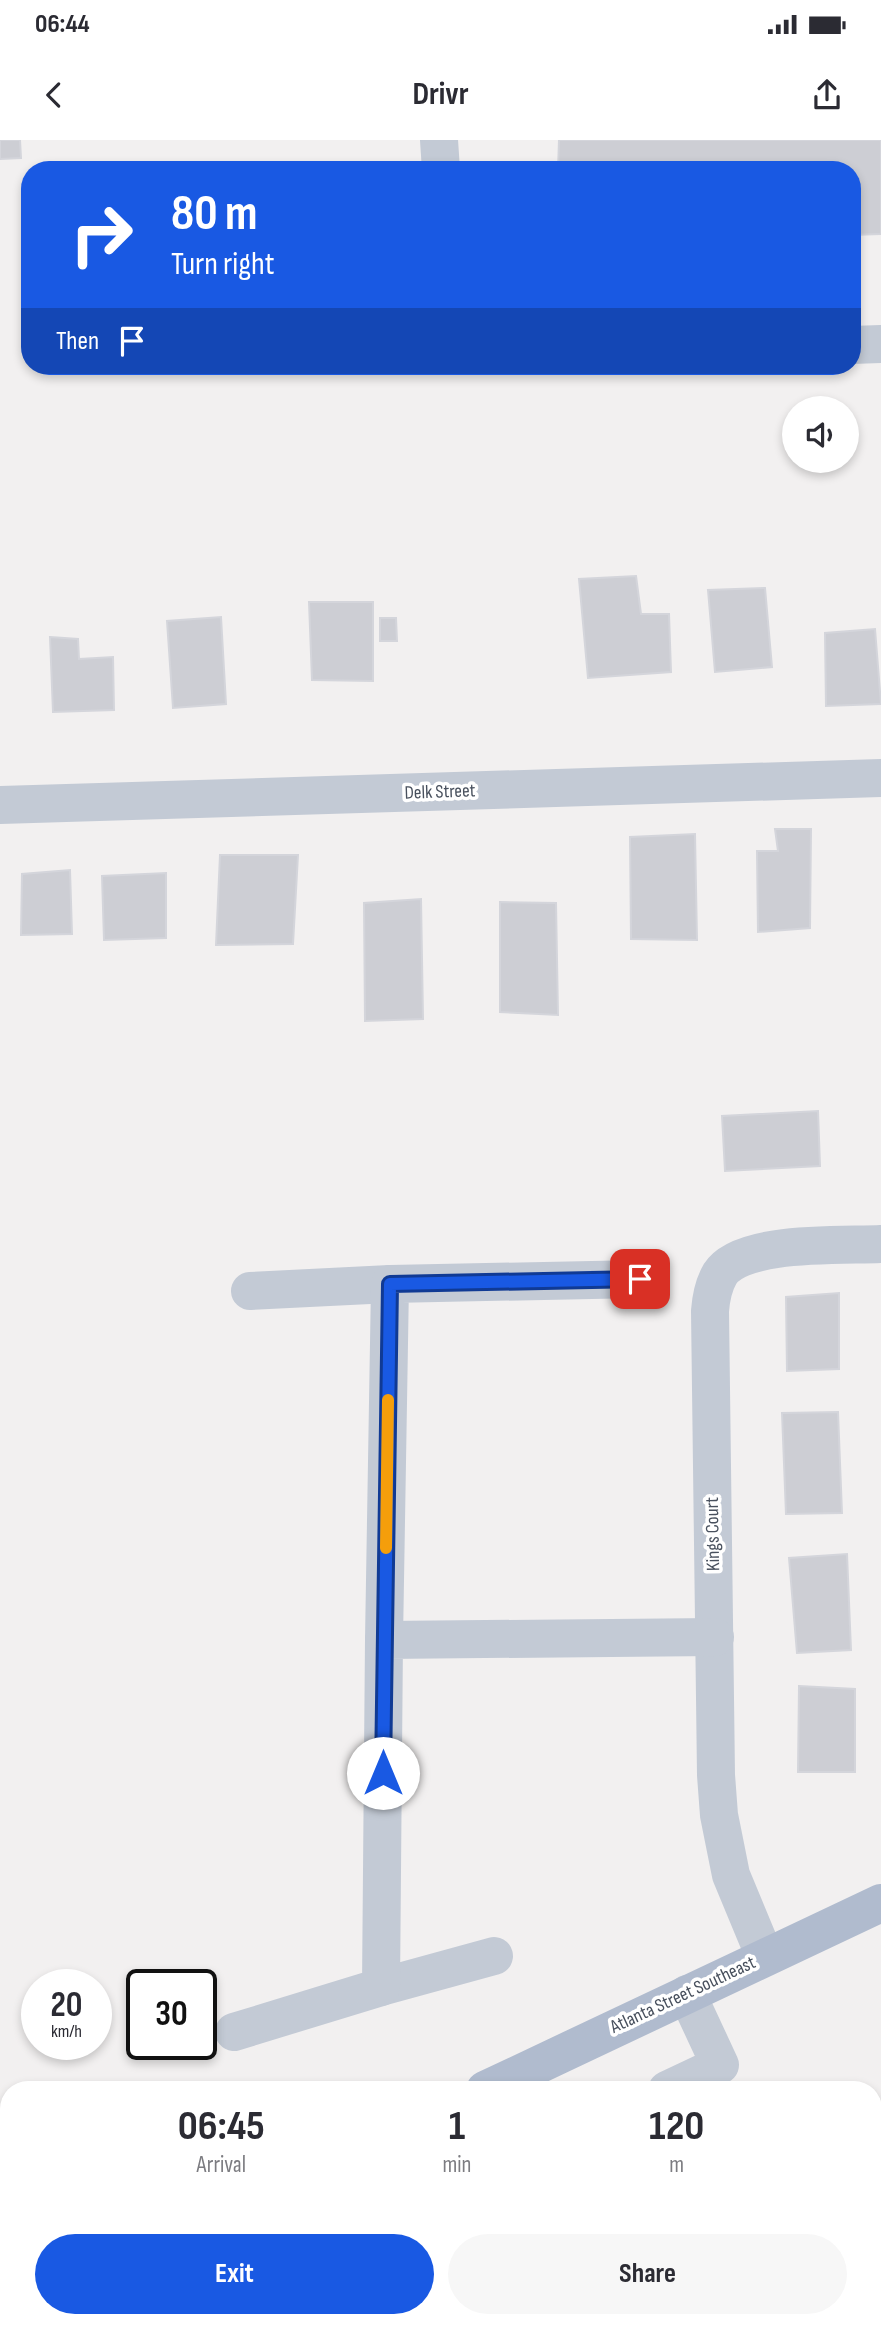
<!DOCTYPE html>
<html lang="en">
<head>
<meta charset="utf-8">
<style>
  :root { --surface:#fff; --page:#f7f7f7; --text:#2b2b33; --muted:#7c7c81; --accent:#1959e3 }
  body { margin:0; font-family:"Sofia Sans Condensed",sans-serif; background:var(--page); color:var(--text); height:100vh; display:flex; flex-direction:column; font-size:26px; white-space:nowrap }
  * { box-sizing:border-box; margin:0 }
  p { font-size:23px; color:var(--muted) }
  .icon { flex:none; width:38px; height:38px; fill:none; stroke:currentColor; stroke-width:2; stroke-linecap:round; stroke-linejoin:round }
  .map { position:relative; flex:1; overflow:hidden }
  .drawer { position:absolute; left:0px; top:1941px; width:882px; height:247px; display:flex; flex-direction:column; background:var(--surface); border-radius:28px 28px 0 0; box-shadow:0 4px 10px #0003 }
  .drawer>* { flex:none }
  .hud { position:absolute; left:21px; top:21px; width:840px; height:214px; border-radius:28px; box-shadow:0 4px 10px #0003; background:#1959e3; color:#fff; overflow:hidden }
  .controls { position:absolute; left:782px; top:256px; display:grid; gap:14px }
  .controls a { display:grid; place-items:center; width:77px; height:77px; border-radius:50%; background:var(--surface); box-shadow:0 4px 10px #0003; font-size:35px }
  .speed { position:absolute; left:21px; top:1829px; display:flex; gap:14px; font-size:35px; font-weight:700; text-align:center }
  .speed>* { display:grid; place-content:center; width:91px; height:91px; border-radius:50%; background:var(--surface); box-shadow:0 4px 10px #0003; line-height:1 }
  .speed small { font-size:18px; font-weight:400 }
  .speed .limit { border:4px solid #111; border-radius:10px; background:#fff; color:#111 }
  .pin { position:absolute; display:grid; place-items:center; width:60px; height:60px; color:#fff; margin:-30px; border-radius:14px; box-shadow:0 4px 10px #0006 }
  .me { position:absolute; width:77px; margin:-38px; rotate:0deg; stroke-linejoin:round; filter:drop-shadow(0 0 5px #0008) }
  .turn { display:flex; align-items:center; gap:24px; height:147px; padding:0 35px; font-size:32px }
  .turn .icon { width:91px; height:91px; stroke-width:2.5 }
  .turn b { display:block; font-size:49px; line-height:60px }
  .then { display:flex; align-items:center; height:66px; padding:0 35px; background:#0003; gap:14px; font-size:26px }
  .eta { display:flex; justify-content:space-evenly; align-items:center; height:119px; text-align:center }
  .eta b { font-size:42px; font-weight:700; line-height:49px }
  .primary-button { display:flex; gap:14px; margin-top:auto; padding:14px 35px }
  .primary-button a { flex:1; height:80px; border-radius:42px; background:var(--accent); color:#fff; font-size:28px; font-weight:700; line-height:80px; text-align:center }
  .primary-button a+a { background:var(--page); color:var(--text) }
  .status { display:flex; justify-content:space-between; align-items:center; height:49px; padding:0 35px; background:var(--surface); direction:ltr }
  .status svg { height:19px; fill:currentColor }
  header { display:flex; justify-content:space-between; align-items:center; height:91px; padding:0 35px; background:var(--surface); font-size:32px; font-weight:700 }
  .map>svg:first-child { display:block }
</style>
</head>
<body>
<div class="status"><b>06:44</b><svg viewBox="0 0 49 12"><path d="M0 12V9h3v3zM5 12V6h3v6zM10 12V3h3v9zM15 12V0h3v12zM26 1h20v11H26zM47 4h2v5h-2z"/></svg></div>
<header><svg class="icon" aria-label="back" viewBox="0 0 24 24"><path d="M15 5l-7 7 7 7"/></svg>Drivr<svg class="icon" aria-label="share" viewBox="0 0 24 24"><path d="M12 15V3M7 8l5-5 5 5M5 13v7h14v-7"/></svg></header>
<div class="map">
<svg width="881" height="2187" viewBox="0 0 881 2187">
  <rect width="100%" height="100%" fill="#f2f0f0"/>
  <g fill="#cdced4" stroke="#d4d5db" stroke-width="2">
    <polygon points="0,0 20,0 21,18 0,19"/>
    <polygon points="559,0 881,0 881,94 852,95 852,30 558,30"/>
    <polygon points="636,436 641,474 669,474 671,532 588,538 579,439"/>
    <polygon points="765,448 772,527 715,532 708,450"/>
    <polygon points="309,462 373,462 373,541 312,540"/>
    <polygon points="221,477 226,564 173,568 167,481"/>
    <polygon points="380,478 396,478 397,501 380,501"/>
    <polygon points="875,489 881,564 826,566 825,493"/>
    <polygon points="50,497 78,499 79,519 113,517 114,570 53,572"/>
    <polygon points="775,689 811,689 810,788 758,792 757,711 778,711"/>
    <polygon points="695,694 697,800 631,799 630,697"/>
    <polygon points="220,715 298,715 293,804 216,805"/>
    <polygon points="70,730 72,794 21,795 22,734"/>
    <polygon points="166,733 166,798 104,800 102,736"/>
    <polygon points="421,759 423,879 365,881 364,763"/>
    <polygon points="500,762 556,763 558,875 500,872"/>
    <polygon points="818,971 820,1026 725,1031 722,976"/>
    <polygon points="839,1153 839,1229 787,1231 786,1157"/>
    <polygon points="838,1272 842,1373 786,1374 782,1273"/>
    <polygon points="847,1414 851,1510 797,1513 789,1418"/>
    <polygon points="799,1546 855,1549 855,1632 798,1632"/>
    <polygon points="873,2125 881,2143 881,2187 651,2187 648,2179 873,2179"/>
  </g>
  <g fill="none" stroke-linecap="round" stroke-linejoin="round">
    <g stroke="#c3cad5" stroke-width="38">
      <polyline points="439,0 441,30"/>
      <polyline points="852,205 881,204"/>
      <polyline points="0,665 881,638"/>
      <polyline points="250,1151 390,1144"/>
      <polyline points="384,1500 390,1144 640,1139"/>
      <path d="M 765,1817 L 731,1735 L 719,1675 L 716,1635 L 710,1171 C 711,1158 713,1146 720,1134 C 741,1100 843,1106 881,1104"/>
      <polyline points="381,1847 494,1816"/>
      <polyline points="234,1892 381,1847 384,1500 715,1497"/>
      <polyline points="667,1950 720,1925 687,1854"/>
      <polyline points="615,2179 619,2187"/>
    </g>
    <g stroke="#b0bbce" stroke-width="38">
      <polyline points="485,1950 881,1763"/>
      <polyline points="210,2187 216,2179"/>
    </g>
  </g>
  <g fill="none" stroke-linecap="round" stroke-linejoin="round">
    <defs>
      <polyline id="route" points="383,1633 390,1144 640,1139"/>
    </defs>
    <use href="#route" stroke="#103a94" stroke-width="18"/>
    <use href="#route" stroke="#1959e3" stroke-width="12"/>
    <polyline stroke="#f59e0b" stroke-width="12" points="386,1408 388,1260"/>
  </g>
  <g text-anchor="middle" dominant-baseline="central" stroke-width="7" stroke-linejoin="round" paint-order="stroke">
    <g font-size="19" fill="#48505d" stroke="#fff">
      <text transform="translate(440 652) rotate(-2)">Delk Street</text>
      <text transform="translate(713 1394) rotate(-91)">Kings Court</text>
      <text transform="translate(683 1855) rotate(-25)">Atlanta Street Southeast</text>
    </g>
  </g>
</svg>
<div class="controls">
<a><svg class="icon" aria-label="sound" viewBox="0 0 24 24"><path d="M4 9h4l5-4v14l-5-4H4zM17 9q2 3 0 6"/></svg></a>
</div>
<div class="speed"><div>20<small>km/h</small></div><div class="limit">30</div></div>
<div class="pin" style="left:640px;top:1139px;background:#d93025"><svg class="icon" aria-label="arrive" viewBox="0 0 24 24"><path d="M6 21V4h12l-3 4 3 4H6"/></svg></div>
<svg class="me" style="left:383px;top:1633px" viewBox="-20 -20 40 40"><circle r="19" fill="#fff"/><path d="M0-13L10 11 0 6-10 11z" fill="#1959e3"/></svg>
<div class="hud">
<div class="turn"><svg class="icon" aria-label="right" viewBox="0 0 24 24"><path d="M7 20v-9h11M14 6l5 5-5 5"/></svg><div><b>80 m</b>Turn right</div></div>
<div class="then">Then<svg class="icon" aria-label="arrive" viewBox="0 0 24 24"><path d="M6 21V4h12l-3 4 3 4H6"/></svg></div>
</div>
<section class="drawer">
<div class="eta">
<div><b>06:45</b><p>Arrival</p></div>
<div><b>1</b><p>min</p></div>
<div><b>120</b><p>m</p></div>
</div>
<div class="primary-button"><a>Exit</a><a>Share</a></div>
</section>
</div>
</body>
</html>
